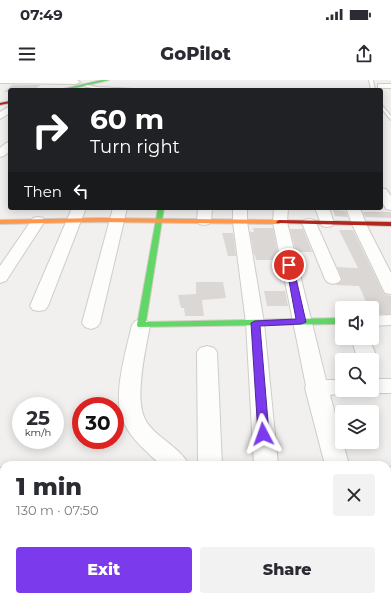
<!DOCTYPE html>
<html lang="en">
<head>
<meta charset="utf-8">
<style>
  :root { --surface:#fff; --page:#f2f2f3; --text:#2b2b33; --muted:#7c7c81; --accent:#7c3aed }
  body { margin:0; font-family:Montserrat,sans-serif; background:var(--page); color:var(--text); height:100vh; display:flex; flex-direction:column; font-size:15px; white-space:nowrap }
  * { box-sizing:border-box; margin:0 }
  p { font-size:13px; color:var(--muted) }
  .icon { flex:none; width:22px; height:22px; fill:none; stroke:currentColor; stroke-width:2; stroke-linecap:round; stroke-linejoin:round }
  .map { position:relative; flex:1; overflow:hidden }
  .details { position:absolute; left:0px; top:381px; width:391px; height:140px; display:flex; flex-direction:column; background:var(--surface); border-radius:12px 12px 0 0; box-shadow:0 2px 10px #0003 }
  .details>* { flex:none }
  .top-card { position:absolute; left:8px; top:8px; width:375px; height:122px; border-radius:4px; box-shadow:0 2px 10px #0003; background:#202124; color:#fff; overflow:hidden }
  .buttons { position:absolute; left:335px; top:221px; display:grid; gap:8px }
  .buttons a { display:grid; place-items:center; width:44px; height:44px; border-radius:4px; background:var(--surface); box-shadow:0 2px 10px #0003; font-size:20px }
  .speed { position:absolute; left:12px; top:317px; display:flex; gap:8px; font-size:20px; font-weight:700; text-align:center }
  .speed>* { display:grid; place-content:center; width:52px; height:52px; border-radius:50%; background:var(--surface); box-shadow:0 2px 10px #0003; line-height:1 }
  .speed small { font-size:10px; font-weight:400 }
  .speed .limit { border:6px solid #d22; background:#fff; color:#111 }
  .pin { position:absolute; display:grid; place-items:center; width:34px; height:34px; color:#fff; margin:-17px; border:2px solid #fff; border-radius:50%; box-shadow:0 1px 4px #0007 }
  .me { position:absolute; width:44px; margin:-22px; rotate:356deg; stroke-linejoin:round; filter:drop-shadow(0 0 3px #0008) }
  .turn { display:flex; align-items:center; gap:14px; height:84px; padding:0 16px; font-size:18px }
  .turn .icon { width:52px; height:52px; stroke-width:2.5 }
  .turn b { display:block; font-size:28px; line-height:34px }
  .then { display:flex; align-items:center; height:38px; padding:0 16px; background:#0003; gap:8px; font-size:15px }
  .round { display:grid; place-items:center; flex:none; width:42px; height:42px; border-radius:4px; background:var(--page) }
  .overview { display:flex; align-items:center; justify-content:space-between; height:68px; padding:0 16px }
  h1 { font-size:24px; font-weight:800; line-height:30px }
  .button { display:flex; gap:8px; margin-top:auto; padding:8px 16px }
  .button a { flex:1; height:46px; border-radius:4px; background:var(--accent); color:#fff; font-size:16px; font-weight:800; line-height:46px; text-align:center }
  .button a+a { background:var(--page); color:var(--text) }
  .status { display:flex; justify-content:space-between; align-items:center; height:28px; padding:0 20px; background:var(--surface); direction:ltr }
  .status svg { height:11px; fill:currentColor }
  header { display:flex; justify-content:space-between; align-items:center; height:52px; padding:0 16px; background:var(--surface); font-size:18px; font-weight:800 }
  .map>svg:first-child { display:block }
</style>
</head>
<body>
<div class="status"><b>07:49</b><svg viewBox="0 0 49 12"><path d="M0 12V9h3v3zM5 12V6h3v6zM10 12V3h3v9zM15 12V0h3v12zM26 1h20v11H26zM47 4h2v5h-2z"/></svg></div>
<header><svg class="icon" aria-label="menu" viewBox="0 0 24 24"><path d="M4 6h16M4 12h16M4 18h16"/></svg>GoPilot<svg class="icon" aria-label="share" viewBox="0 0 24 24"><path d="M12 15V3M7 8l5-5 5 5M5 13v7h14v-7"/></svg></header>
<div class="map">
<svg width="391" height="521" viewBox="0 0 391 521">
  <rect width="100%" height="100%" fill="#f2f0ee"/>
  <g fill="#dad7d5">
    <polygon points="12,5 41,5 33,10 10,10 10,12 4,12"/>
    <polygon points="333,130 345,131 348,137 335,136"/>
    <polygon points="363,132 391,132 391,138 365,137"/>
    <polygon points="253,148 273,148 279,180 256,180 255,175 254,175 250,152 254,152"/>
    <polygon points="290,149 303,149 312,172 296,172"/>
    <polygon points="339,150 353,150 384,214 391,216 391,234 372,234 372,228 369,228 359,206 335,205 339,203 342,200 337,187 358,188"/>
    <polygon points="222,153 233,153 236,176 228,176"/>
    <polygon points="196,202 223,202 226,218 202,220 204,236 185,236 184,228 181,228 178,215 196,214"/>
    <polygon points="264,211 285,211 288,226 267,226"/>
  </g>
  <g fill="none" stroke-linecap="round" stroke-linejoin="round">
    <defs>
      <g id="lane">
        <polygon points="369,0 373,0 375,10 371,10"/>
        <polygon points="83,4 97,7 153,10 97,9 83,6"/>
        <polygon points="381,24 391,36 391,40 381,28"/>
      </g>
      <g id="street">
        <polygon points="0,0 77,0 80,2 76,4 0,3"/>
        <rect x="378" y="4" width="13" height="4"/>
        <polygon points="10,26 10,33 0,39 0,32"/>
        <polygon points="10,62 10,71 4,76 0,77 0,68 6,63"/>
        <polygon points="381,109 386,109 391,116 391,130 386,129 381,120"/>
        <polygon points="72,128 86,128 48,226 45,230 39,231 33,230 30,226"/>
        <polygon points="113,128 127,128 100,243 97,247 91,249 85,247 82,243"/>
        <polygon points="198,128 212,128 211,141 209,144 204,145 199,144 197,141"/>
        <polygon points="233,128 247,128 247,142 264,243 278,385 254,385 246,243 233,142"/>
        <polygon points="274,128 288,128 287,142 326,300 342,300 342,310 351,310 349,312 330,315 349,385 325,385 305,308 306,306 273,142"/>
        <polygon points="315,128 329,128 334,143 332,146 327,147 322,146"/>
        <polygon points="346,128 360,128 366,144 391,193 391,214 385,213 383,209 352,144"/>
        <polygon points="38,137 43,138 45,141 6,201 0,203 0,186 33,138"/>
        <polygon points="309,139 314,140 316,143 341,199 339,202 333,204 327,202 325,199 302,143 304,140"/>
        <polygon points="391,235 391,245 372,246 372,236"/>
        <path d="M 141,239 L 147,241 L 150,245 C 146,268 134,318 145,339 C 147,344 151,347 154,351 C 166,362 182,371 189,385 L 161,385 C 147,372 131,359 123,341 C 112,316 126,271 132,245 L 135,241 Z"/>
        <polygon points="351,258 369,258 378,280 375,285 372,285 372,280 358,280"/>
        <polygon points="207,266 214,268 217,272 222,385 198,385 197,272 200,268"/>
        <polygon points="372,299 391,299 391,313 372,313 365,311 364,310 372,310"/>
        <polygon points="4,387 4,407 0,408 0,388"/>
        <rect x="387" y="387" width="4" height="20"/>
        <polygon points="4,469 4,497 0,499 0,471"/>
      </g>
      <g id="fast">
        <polygon points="102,0 109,0 66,10 59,10"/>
        <polygon points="158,128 164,128 146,242 342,238 342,244 138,247 137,245"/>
      </g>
      <polygon id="slow" points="98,138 279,140 282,142 279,144 98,142 0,144 0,140"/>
      <g id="jam">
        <polygon points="10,21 10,23 0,25 0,23"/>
        <polygon points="279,140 391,142 391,146 277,143 276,142"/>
      </g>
    </defs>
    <use href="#lane" stroke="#cfccca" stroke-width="2"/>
    <use href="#street" stroke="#cfccca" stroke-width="2"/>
    <use href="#fast" stroke="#d2cdc6" stroke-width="2"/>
    <use href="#slow" stroke="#d2cdc6" stroke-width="2"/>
    <use href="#jam" stroke="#d2cdc6" stroke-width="2"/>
    <use href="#lane" fill="#fdfdfc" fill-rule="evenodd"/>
    <use href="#street" fill="#fdfdfc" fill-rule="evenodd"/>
    <use href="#fast" fill="#63d668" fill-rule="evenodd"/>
    <use href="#slow" fill="#ff974d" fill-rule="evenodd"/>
    <use href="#jam" fill="#b3261e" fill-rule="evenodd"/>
  </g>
  <polygon fill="#7c3aed" stroke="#51269a" points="287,183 289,183 293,185 306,242 301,244 260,246 269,354 267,356 263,358 259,356 258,354 251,243 255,241 296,239 286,185"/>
</svg>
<div class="buttons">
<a><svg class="icon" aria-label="sound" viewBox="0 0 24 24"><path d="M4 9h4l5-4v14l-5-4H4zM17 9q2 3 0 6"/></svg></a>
<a><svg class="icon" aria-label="search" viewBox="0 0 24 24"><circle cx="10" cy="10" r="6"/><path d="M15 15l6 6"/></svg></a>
<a><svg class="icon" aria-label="layers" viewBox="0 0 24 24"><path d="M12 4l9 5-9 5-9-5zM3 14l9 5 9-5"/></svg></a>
</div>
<div class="speed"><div>25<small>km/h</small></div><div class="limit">30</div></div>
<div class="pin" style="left:289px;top:185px;background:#d93025"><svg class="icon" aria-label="arrive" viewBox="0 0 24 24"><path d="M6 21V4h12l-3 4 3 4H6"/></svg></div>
<svg class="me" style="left:263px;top:354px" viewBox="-20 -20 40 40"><path d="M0-17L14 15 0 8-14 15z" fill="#7c3aed" stroke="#fff" stroke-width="4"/></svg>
<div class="top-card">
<div class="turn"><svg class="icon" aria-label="right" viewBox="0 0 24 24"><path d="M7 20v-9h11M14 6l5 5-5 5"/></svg><div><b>60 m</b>Turn right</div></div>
<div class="then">Then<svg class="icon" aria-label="left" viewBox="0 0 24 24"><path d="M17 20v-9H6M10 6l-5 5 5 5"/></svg></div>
</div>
<section class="details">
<div class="overview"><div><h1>1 min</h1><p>130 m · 07:50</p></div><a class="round"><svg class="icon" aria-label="close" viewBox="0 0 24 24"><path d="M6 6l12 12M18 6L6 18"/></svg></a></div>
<div class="button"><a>Exit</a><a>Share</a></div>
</section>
</div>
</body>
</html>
